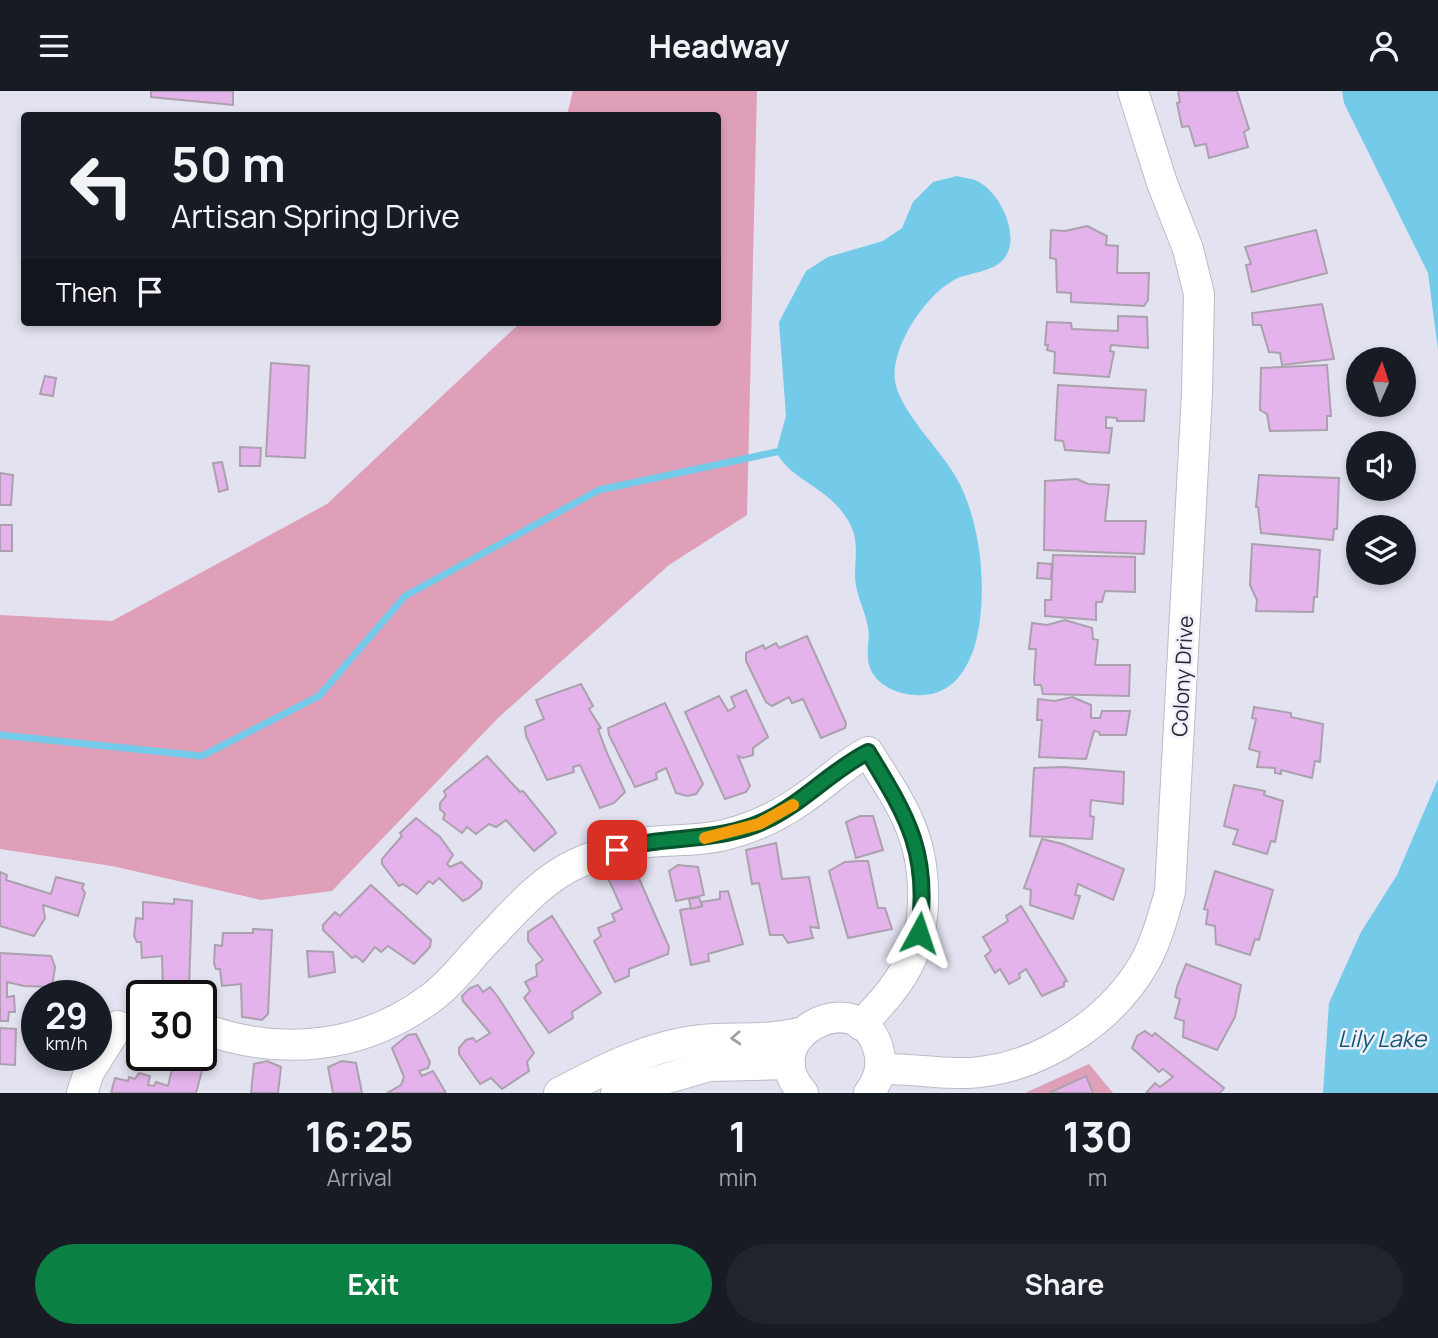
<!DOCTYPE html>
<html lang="en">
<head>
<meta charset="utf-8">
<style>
  :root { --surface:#171b24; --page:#20242c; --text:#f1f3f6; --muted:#9ea1a6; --accent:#0b8043 }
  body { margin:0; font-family:Manrope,sans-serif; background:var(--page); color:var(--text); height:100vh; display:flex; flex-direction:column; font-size:26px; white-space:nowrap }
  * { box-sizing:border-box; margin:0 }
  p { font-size:23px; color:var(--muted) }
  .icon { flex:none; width:38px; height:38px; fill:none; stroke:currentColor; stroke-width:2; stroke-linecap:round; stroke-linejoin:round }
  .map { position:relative; height:1002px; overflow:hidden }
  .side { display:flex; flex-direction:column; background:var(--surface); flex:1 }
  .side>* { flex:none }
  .banner { position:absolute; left:21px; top:21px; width:700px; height:214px; border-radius:7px; box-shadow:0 4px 10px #0003; background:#171b24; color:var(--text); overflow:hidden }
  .needle { width:46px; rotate:3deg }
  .fabs { position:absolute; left:1346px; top:256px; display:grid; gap:14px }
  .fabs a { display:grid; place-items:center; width:70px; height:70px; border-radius:50%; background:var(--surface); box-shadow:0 4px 10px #0003; font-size:35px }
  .speed { position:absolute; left:21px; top:889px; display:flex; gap:14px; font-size:35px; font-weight:700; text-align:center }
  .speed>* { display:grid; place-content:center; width:91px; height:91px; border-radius:50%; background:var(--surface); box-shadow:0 4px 10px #0003; line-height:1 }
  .speed small { font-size:18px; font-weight:400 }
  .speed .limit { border:4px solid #111; border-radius:10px; background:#fff; color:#111 }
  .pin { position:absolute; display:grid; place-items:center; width:60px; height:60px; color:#fff; margin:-30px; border-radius:14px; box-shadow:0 4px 10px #0006 }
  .me { position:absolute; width:77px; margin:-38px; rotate:5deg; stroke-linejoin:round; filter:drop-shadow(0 0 5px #0008) }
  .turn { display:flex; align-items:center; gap:24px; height:147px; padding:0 35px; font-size:32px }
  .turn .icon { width:91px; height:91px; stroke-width:2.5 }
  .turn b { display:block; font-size:49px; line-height:60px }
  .then { display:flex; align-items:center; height:66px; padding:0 35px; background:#0003; gap:14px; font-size:26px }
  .eta { display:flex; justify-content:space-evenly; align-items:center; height:119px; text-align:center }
  .eta b { font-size:42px; font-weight:700; line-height:49px }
  .cta { display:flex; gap:14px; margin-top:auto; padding:14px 35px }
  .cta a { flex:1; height:80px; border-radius:42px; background:var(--accent); color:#fff; font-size:28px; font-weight:700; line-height:80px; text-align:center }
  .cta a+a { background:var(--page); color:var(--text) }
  header { display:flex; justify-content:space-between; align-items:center; height:91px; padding:0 35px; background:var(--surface); font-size:32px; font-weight:700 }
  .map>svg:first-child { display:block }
</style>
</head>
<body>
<header><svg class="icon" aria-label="menu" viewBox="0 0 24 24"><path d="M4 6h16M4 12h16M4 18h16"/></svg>Headway<svg class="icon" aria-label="person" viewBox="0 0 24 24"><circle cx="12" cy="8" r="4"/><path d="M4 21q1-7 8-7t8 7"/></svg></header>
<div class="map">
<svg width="1438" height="1002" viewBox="0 0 1438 1002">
  <rect width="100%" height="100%" fill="#e3e2f0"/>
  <g fill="#df9fb8">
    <polygon points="573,0 757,0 747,424 669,474 499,626 332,800 261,809 112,775 0,758 0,524 112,530 327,413 521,231 718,231 718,24 567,24"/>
    <polygon points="1089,973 1113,1002 1025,1002"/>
  </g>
  <g fill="#73cae9">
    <polygon points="1342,0 1438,0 1438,259 1428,182 1344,12"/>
    <path d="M 957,85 C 963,87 972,87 977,90 C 1001,101 1023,149 1002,170 C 992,180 971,182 958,187 C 927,201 890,256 895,290 C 900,321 942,360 957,388 C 982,432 989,509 974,557 C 966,581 951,603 923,604 C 900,606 869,593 868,567 C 867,557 870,546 868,536 C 865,519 855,502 855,485 C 855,467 859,450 850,433 C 830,395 793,392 776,361 L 786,325 L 779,231 L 806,180 L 828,166 L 883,150 L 902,137 L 913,111 L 933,91 Z"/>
    <polygon points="1438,688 1438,1002 1323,1002 1329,912 1361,841 1397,784"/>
  </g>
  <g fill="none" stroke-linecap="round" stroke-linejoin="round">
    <polyline stroke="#73cae9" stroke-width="7" points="0,644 202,665 319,605 405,505 599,399 776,361"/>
  </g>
  <g fill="#e4b3ec" stroke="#aba1ac" stroke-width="2">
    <polygon points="151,0 233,0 233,14 151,6"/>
    <polygon points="1178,0 1237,0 1249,38 1244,41 1248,56 1209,67 1206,53 1195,55 1189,35 1182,36 1177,12 1180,11"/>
    <polygon points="1087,135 1107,145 1106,154 1118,155 1117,182 1149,182 1148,209 1144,215 1071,211 1071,202 1057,201 1056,168 1050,167 1051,139 1065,140"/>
    <polygon points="1316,139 1327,182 1252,201 1246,174 1251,173 1245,156"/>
    <polygon points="1322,213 1334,268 1282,274 1280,262 1269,261 1261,234 1253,234 1252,222"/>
    <polygon points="1118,225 1147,226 1148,257 1111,254 1110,260 1114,261 1109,286 1054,282 1055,261 1047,259 1048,254 1045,254 1047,231 1071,232 1072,238 1118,240"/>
    <polygon points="271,272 309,275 305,367 266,365"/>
    <polygon points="1327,274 1331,325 1327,325 1327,339 1270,340 1267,323 1260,319 1261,277"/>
    <polygon points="45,285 56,287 53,305 40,303"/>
    <polygon points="1058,294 1146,299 1144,330 1117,330 1117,327 1106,326 1106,337 1112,337 1109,362 1065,359 1063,350 1055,349"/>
    <polygon points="240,356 261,357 260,375 240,375"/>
    <polygon points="222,371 228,398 219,401 213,372"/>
    <polygon points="0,382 13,384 11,414 0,414"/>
    <polygon points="1259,384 1339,387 1337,438 1334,438 1333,449 1261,442 1258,416 1256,416"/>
    <polygon points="1077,388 1088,393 1109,394 1105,430 1146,430 1144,463 1044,459 1045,390"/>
    <rect x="0" y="434" width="12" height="26"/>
    <polygon points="1252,453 1320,459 1317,506 1314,506 1313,521 1256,520 1257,509 1250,494"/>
    <polygon points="1053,464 1135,466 1135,501 1105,500 1102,511 1096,511 1096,529 1045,525 1045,509 1051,509"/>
    <polygon points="1038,472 1052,473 1051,488 1037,487"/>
    <polygon points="1065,529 1092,537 1093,548 1098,549 1095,574 1130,574 1129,605 1043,603 1041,594 1035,594 1034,590 1036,558 1029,558 1032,532 1047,534"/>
    <polygon points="807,545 846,632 845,637 821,647 803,608 792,612 789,606 772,615 766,611 746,570 746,562 763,554 765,558 776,552 779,557"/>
    <polygon points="581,593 593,615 589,618 601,637 598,638 607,662 625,701 614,712 600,717 580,674 573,676 574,681 547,689 526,645 525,636 544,628 536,609"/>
    <polygon points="746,599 768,646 753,657 753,664 743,667 738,665 750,695 746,701 725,708 685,621 719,605 728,620 735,616 731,606"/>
    <polygon points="1072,606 1091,614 1091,627 1100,627 1102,620 1130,620 1126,644 1100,644 1099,641 1094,640 1086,668 1039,666 1042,629 1037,629 1038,608 1055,610"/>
    <polygon points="665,612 703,693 696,703 687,705 676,702 666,677 656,682 657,688 635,696 609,644 608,637"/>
    <polygon points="1254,616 1291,622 1291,626 1323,633 1320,671 1315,670 1312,687 1281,679 1281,683 1275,682 1275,677 1257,676 1260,661 1249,658 1256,628 1252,627"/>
    <polygon points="487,665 520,701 523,700 553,737 556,742 534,760 506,729 496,736 489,733 476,743 467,736 462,742 443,728 445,723 440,718 440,712 446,705 444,700"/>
    <polygon points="1064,676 1124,681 1123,713 1091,709 1090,725 1094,726 1092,748 1030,745 1034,677"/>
    <polygon points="1234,694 1265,700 1264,704 1283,710 1275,751 1271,750 1267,763 1233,753 1238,739 1224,735"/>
    <polygon points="860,725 873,725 883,759 856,767 846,731"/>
    <polygon points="416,727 440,746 453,764 447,773 450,776 461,771 482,791 481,797 469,807 463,810 439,787 433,793 429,790 417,803 403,793 399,795 382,773 382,768 402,745 400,742"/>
    <polygon points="1042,748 1063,753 1124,778 1113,809 1078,793 1075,804 1080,805 1073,828 1030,814 1031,799 1024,797"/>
    <polygon points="776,752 782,788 809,786 819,837 810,836 813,847 788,852 783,844 770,844 759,792 752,793 746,759"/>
    <polygon points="860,770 868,770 878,817 885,817 892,838 848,847 829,780 845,771"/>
    <polygon points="678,774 698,776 704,804 676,810 669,780"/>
    <polygon points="634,776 669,856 668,863 629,878 629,885 615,891 594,850 601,845 598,837 615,830 612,823 622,818 608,787"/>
    <polygon points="1215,780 1273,799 1259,849 1255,848 1250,864 1216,853 1215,835 1206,833 1208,819 1204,818"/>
    <polygon points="0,781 7,784 6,789 51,803 56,786 84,793 82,797 85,802 78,825 43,814 45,827 34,845 0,835"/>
    <polygon points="371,794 431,849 430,856 414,873 388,855 381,861 375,856 363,871 356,865 352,867 323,839 323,834 335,821 340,825"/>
    <polygon points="728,800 743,853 708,863 709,870 691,874 680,819 702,815 701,811 720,808 720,801"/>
    <polygon points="699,806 702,815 691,818 689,808"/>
    <polygon points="174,808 192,810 189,896 183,902 163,898 162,865 142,867 141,851 137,851 134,845 136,827 143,828 143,811 174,813"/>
    <polygon points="1021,815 1067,890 1064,891 1064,895 1042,905 1026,878 1019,883 1020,887 1009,893 1000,878 995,882 985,865 991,860 983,846 1008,830 1006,825"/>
    <polygon points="552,825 601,902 572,921 573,927 549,942 524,907 530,900 525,891 537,885 536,874 543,869 528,850 528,841"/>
    <polygon points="253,838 272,839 268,923 262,929 242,926 241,893 222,895 220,878 216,878 214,872 215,854 222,855 223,842 253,842"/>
    <polygon points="307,860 333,861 335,881 309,886"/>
    <polygon points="0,862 51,865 55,876 52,896 24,895 7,891 7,906 14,905 15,921 9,921 8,930 0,930"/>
    <polygon points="1186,873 1241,894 1235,926 1217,959 1183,946 1184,930 1175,927 1180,908 1175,906 1177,896"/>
    <polygon points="478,894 483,901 490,896 498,906 534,962 527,971 529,980 502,998 491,987 480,993 459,963 459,957 466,949 473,947 476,951 490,942 463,910 462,905 470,897"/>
    <polygon points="0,937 16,938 15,974 0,973"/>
    <polygon points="1145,940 1152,945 1155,942 1224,997 1220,1002 1146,1002 1155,992 1160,996 1173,986 1163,978 1159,981 1132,957 1137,945"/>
    <polygon points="416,943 430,971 428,977 419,980 422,985 433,980 446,1002 387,1002 401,994 404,986 392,957 408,944"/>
    <polygon points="191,964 204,972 196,1002 111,1002 115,987 128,990 129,986 135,988 139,982 150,985 148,994 154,995 156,991 168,995 175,966"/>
    <polygon points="267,970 281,976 278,1002 251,1002 254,973"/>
    <polygon points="342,970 356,972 362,1002 333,1002 328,976"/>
    <polygon points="1086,985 1093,1002 1049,1002"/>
  </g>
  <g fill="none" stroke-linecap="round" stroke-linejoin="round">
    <defs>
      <g id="minor">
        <path d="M 201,937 C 280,966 363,958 431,907 C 453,891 471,865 490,846 C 516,819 543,787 578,772 C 596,764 620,755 639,752 C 669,748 699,751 728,743 C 755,736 782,723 804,707 C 827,692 844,673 868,661 C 882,684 899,707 909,732 C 927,773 929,834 908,874 C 896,897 878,916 861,934"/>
        <path d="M 880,978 C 915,977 952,986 987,980 C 1049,971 1114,926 1145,871 C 1157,849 1163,825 1170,801 L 1197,302 L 1199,203 L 1188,158 L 1162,92 L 1133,0"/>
        <polyline points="82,1002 89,981 118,935"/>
        <path d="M 559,1002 C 604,978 649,955 701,949 C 735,946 770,950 803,941"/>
        <polyline points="616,1002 709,975 790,973"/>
        <path d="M 803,1002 C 751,945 863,888 879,961 C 883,975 878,991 869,1002"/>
      </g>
    </defs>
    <use href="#minor" stroke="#bbbbc8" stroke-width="32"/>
    <use href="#minor" stroke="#fff" stroke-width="30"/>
  </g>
  <defs><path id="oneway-chevron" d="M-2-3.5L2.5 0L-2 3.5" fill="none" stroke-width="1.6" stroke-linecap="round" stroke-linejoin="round" transform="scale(1.75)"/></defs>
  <use stroke="#9f9fa1" href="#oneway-chevron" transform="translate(736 947) rotate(177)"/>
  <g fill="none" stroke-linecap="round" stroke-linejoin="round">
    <defs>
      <path id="route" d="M 617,759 C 662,744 706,752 755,734 C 798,718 828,681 868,661 C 908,727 930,762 919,842"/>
    </defs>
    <use href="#route" stroke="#07532c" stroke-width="18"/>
    <use href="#route" stroke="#0b8043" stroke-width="12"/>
    <polyline stroke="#f59e0b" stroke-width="12" points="705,747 759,733 793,714"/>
  </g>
  <g text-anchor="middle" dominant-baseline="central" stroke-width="5" stroke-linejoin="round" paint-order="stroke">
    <g font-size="21" fill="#2a292f" stroke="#f0effd">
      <text transform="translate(1182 585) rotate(-87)">Colony Drive</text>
    </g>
    <g font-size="23" font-style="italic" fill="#0f586e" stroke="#f0effd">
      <text x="1382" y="947">Lily Lake</text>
    </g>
  </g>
</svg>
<div class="fabs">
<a><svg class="needle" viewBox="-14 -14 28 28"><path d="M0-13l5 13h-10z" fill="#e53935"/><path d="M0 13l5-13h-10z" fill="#9ea1a6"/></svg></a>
<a><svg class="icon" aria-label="sound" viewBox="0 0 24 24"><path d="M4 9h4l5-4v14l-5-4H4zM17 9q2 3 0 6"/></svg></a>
<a><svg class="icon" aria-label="layers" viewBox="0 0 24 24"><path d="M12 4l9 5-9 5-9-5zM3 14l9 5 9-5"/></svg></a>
</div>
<div class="speed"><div>29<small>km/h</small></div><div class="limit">30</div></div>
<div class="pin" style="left:617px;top:759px;background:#d93025"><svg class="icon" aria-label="arrive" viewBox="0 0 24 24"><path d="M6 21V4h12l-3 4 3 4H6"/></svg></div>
<svg class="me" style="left:919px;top:842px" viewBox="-20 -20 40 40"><path d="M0-17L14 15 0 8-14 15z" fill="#0b8043" stroke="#fff" stroke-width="4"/></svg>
<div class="banner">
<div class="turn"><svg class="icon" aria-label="left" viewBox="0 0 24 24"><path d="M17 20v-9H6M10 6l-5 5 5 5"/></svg><div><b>50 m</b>Artisan Spring Drive</div></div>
<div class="then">Then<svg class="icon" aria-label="arrive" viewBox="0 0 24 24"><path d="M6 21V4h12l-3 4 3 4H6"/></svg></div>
</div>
</div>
<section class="side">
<div class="eta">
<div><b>16:25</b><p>Arrival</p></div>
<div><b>1</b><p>min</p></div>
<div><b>130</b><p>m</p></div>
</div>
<div class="cta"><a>Exit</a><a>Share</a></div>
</section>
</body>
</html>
